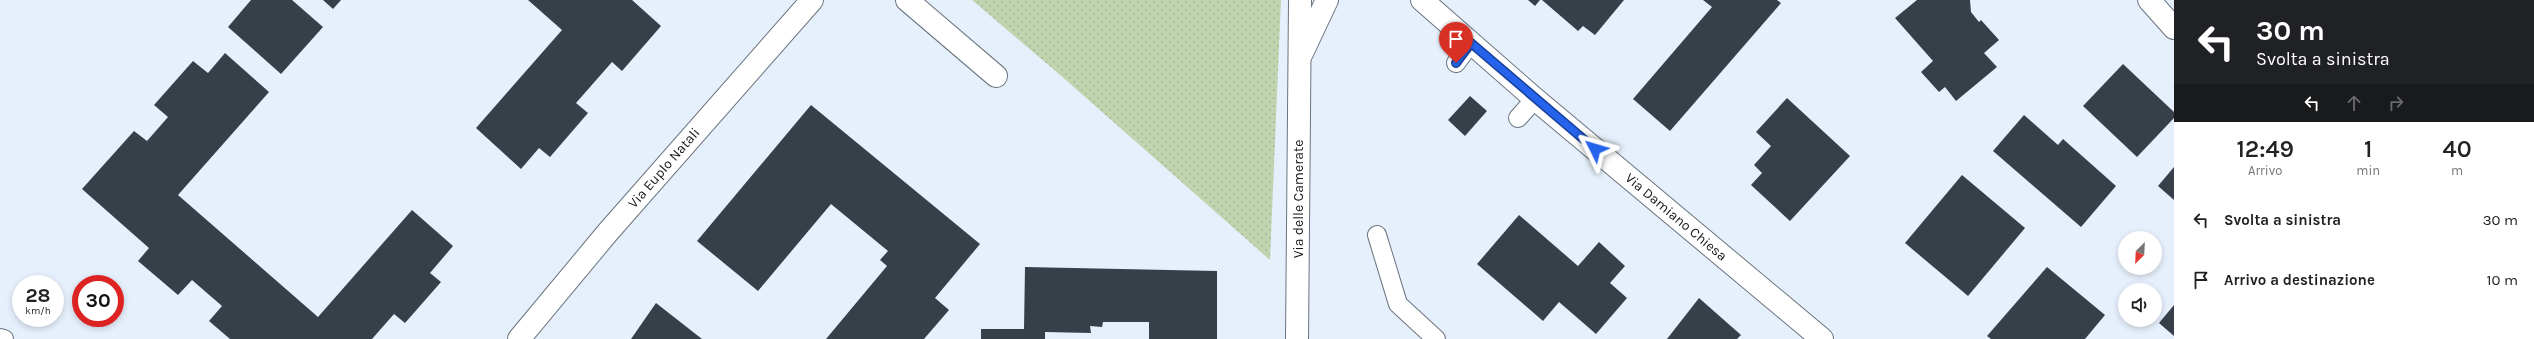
<!DOCTYPE html>
<html lang="it">
<head>
<meta charset="utf-8">
<style>
  :root { --surface:#fff; --page:#f2f2f2; --text:#222; --muted:#767676 }
  body { margin:0; font-family:Karla,sans-serif; background:var(--page); color:var(--text); height:100vh; display:flex; flex-direction:column; font-size:15px; white-space:nowrap }
  * { box-sizing:border-box; margin:0 }
  p { font-size:13px; color:var(--muted) }
  .icon { flex:none; width:22px; height:22px; fill:none; stroke:currentColor; stroke-width:2; stroke-linecap:round; stroke-linejoin:round }
  .map { position:relative; flex:1; overflow:hidden }
  .drawer { display:flex; flex-direction:column; background:var(--surface); width:360px }
  .drawer>* { flex:none }
  .top-card { background:#202124; color:#fff; overflow:hidden }
  .needle { width:26px; rotate:204deg }
  .controls { position:absolute; left:2118px; top:231px; display:grid; gap:8px }
  .controls a { display:grid; place-items:center; width:44px; height:44px; border-radius:50%; background:var(--surface); box-shadow:0 2px 6px #0003; font-size:20px }
  .speed { position:absolute; left:12px; top:275px; display:flex; gap:8px; font-size:20px; font-weight:700; text-align:center }
  .speed>* { display:grid; place-content:center; width:52px; height:52px; border-radius:50%; background:var(--surface); box-shadow:0 2px 6px #0003; line-height:1 }
  .speed small { font-size:10px; font-weight:400 }
  .speed .limit { border:6px solid #d22; background:#fff; color:#111 }
  .pin { position:absolute; display:grid; place-items:center; width:34px; height:34px; color:#fff; margin:-41px -17px; border-radius:50% 50% 50% 0; rotate:-45deg; box-shadow:0 0 4px #0007 }
  .pin .icon { rotate:45deg }
  .me { position:absolute; width:44px; margin:-22px; rotate:310deg; stroke-linejoin:round; filter:drop-shadow(0 0 3px #0008) }
  .turn { display:flex; align-items:center; gap:14px; height:84px; padding:0 16px; font-size:18px }
  .turn .icon { width:52px; height:52px; stroke-width:2.5 }
  .turn b { display:block; font-size:28px; line-height:34px }
  .lanes { display:flex; align-items:center; height:38px; padding:0 16px; background:#0003; justify-content:center; gap:20px; direction:ltr }
  .lanes .off { opacity:.35 }
  .eta { display:flex; justify-content:space-evenly; align-items:center; height:68px; text-align:center }
  .eta b { font-size:24px; font-weight:600; line-height:28px }
  ul { padding:0; list-style:none }
  li { display:flex; align-items:center; gap:12px; height:60px; padding:0 16px }
  li div { flex:1 }
  li b { display:block; font-size:15px }
  li em { font-style:normal }
  main { display:flex; flex:1; min-height:0 }
  .map>svg:first-child { display:block }
</style>
</head>
<body>
<main>
<div class="map">
<svg width="2174" height="339" viewBox="0 0 2174 339">
  <defs>
    <pattern id="grass-dots" width="8" height="8" patternUnits="userSpaceOnUse"><rect width="8" height="8" fill="#c1d4b0"/><path d="M2 2h.1M6 6h.1" fill="none" stroke="#a5b597" stroke-width="1.8" stroke-linecap="round"/></pattern>
  </defs>
  <rect width="100%" height="100%" fill="#e6f0fc"/>
  <polygon fill="url(#grass-dots)" points="972,0 1281,0 1270,260 1059,74"/>
  <g fill="#373f49">
    <polygon points="251,0 292,0 323,27 281,74 228,27"/>
    <polygon points="323,0 341,0 333,9"/>
    <polygon points="528,0 632,0 661,26 622,71 612,62 576,103 588,113 550,157 539,148 521,169 476,128 562,30"/>
    <polygon points="1528,0 1540,0 1535,6"/>
    <polygon points="1542,0 1624,0 1595,35 1583,26 1578,31"/>
    <polygon points="1703,0 1777,0 1781,3 1670,131 1633,99 1712,7"/>
    <polygon points="1917,0 1970,0 1971,12 1979,22 1981,20 1999,40 1984,53 1997,67 1956,101 1945,87 1939,92 1921,72 1933,61 1895,18"/>
    <polygon points="225,53 269,92 178,195 318,317 412,210 453,246 430,273 441,282 405,323 394,314 372,339 230,339 209,321 222,306 192,280 178,295 138,261 149,248 82,189 134,131 147,141 168,117 154,105 193,61 208,73"/>
    <polygon points="2123,64 2174,112 2174,118 2137,157 2083,106"/>
    <polygon points="1470,96 1487,111 1465,136 1448,120"/>
    <polygon points="1787,98 1850,156 1790,221 1751,185 1762,173 1754,165 1771,146 1756,132"/>
    <polygon points="811,105 980,244 935,298 949,310 924,339 826,339 887,266 880,260 888,251 831,204 758,291 697,241"/>
    <polygon points="2024,115 2058,145 2063,139 2116,186 2081,227 1993,151"/>
    <polygon points="2174,167 2174,200 2158,186"/>
    <polygon points="1962,175 2025,228 1968,296 1905,243"/>
    <polygon points="1519,215 1578,266 1599,242 1625,266 1610,283 1627,298 1596,334 1559,302 1543,321 1477,264"/>
    <polygon points="1025,267 1217,271 1217,339 1149,339 1149,322 1103,322 1102,327 1090,326 1091,333 1045,332 1045,339 981,339 981,329 1024,329"/>
    <polygon points="2047,267 2105,315 2085,339 1991,339 1987,336"/>
    <polygon points="1699,298 1741,335 1737,339 1667,339"/>
    <polygon points="656,303 702,339 631,339"/>
    <polygon points="2174,305 2174,336 2159,323"/>
  </g>
  <g fill="none" stroke-linecap="round" stroke-linejoin="round">
    <defs>
      <g id="service">
        <polyline points="1456,63 1471,43"/>
        <polyline points="1518,118 1535,99"/>
        <polyline points="1377,235 1398,304 1436,339"/>
        <polyline points="0,338 4,339"/>
      </g>
      <g id="minor">
        <polyline points="907,0 996,76"/>
        <polyline points="1422,0 1535,99 1822,339"/>
        <polyline points="2149,0 2174,28"/>
        <polyline points="1302,53 1327,0"/>
        <polyline points="519,339 608,232 812,0"/>
        <polyline points="1297,339 1300,0"/>
      </g>
    </defs>
    <use href="#service" stroke="#6a747e" stroke-width="20"/>
    <use href="#minor" stroke="#6a747e" stroke-width="24"/>
    <use href="#service" stroke="#fff" stroke-width="18"/>
    <use href="#minor" stroke="#fff" stroke-width="22"/>
  </g>
  <g fill="none" stroke-linecap="round" stroke-linejoin="round">
    <defs>
      <polyline id="route" points="1456,63 1471,43 1595,149"/>
    </defs>
    <use href="#route" stroke="#184099" stroke-width="10"/>
    <use href="#route" stroke="#2563eb" stroke-width="7"/>
  </g>
  <g text-anchor="middle" dominant-baseline="central" stroke-width="4" stroke-linejoin="round" paint-order="stroke">
    <g font-size="14" fill="#161a1e" stroke="#fff">
      <text transform="translate(664 168) rotate(-49)">Via Euplo Natali</text>
      <text transform="translate(1298 199) rotate(-90)">Via delle Camerate</text>
      <text transform="translate(1676 217) rotate(40)">Via Damiano Chiesa</text>
    </g>
  </g>
</svg>
<div class="controls">
<a><svg class="needle" viewBox="-14 -14 28 28"><path d="M0-13l5 13h-10z" fill="#e53935"/><path d="M0 13l5-13h-10z" fill="#767676"/></svg></a>
<a><svg class="icon" aria-label="sound" viewBox="0 0 24 24"><path d="M4 9h4l5-4v14l-5-4H4zM17 9q2 3 0 6"/></svg></a>
</div>
<div class="speed"><div>28<small>km/h</small></div><div class="limit">30</div></div>
<div class="pin" style="left:1456px;top:63px;background:#d93025"><svg class="icon" aria-label="arrive" viewBox="0 0 24 24"><path d="M6 21V4h12l-3 4 3 4H6"/></svg></div>
<svg class="me" style="left:1595px;top:149px" viewBox="-20 -20 40 40"><path d="M0-17L14 15 0 8-14 15z" fill="#2563eb" stroke="#fff" stroke-width="4"/></svg>
</div>
<section class="drawer">
<div class="top-card">
<div class="turn"><svg class="icon" aria-label="left" viewBox="0 0 24 24"><path d="M17 20v-9H6M10 6l-5 5 5 5"/></svg><div><b>30 m</b>Svolta a sinistra</div></div>
<div class="lanes"><svg class="icon" aria-label="left" viewBox="0 0 24 24"><path d="M17 20v-9H6M10 6l-5 5 5 5"/></svg><svg class="icon off" aria-label="ahead" viewBox="0 0 24 24"><path d="M12 20V5M6 11l6-6 6 6"/></svg><svg class="icon off" aria-label="right" viewBox="0 0 24 24"><path d="M7 20v-9h11M14 6l5 5-5 5"/></svg></div>
</div>
<div class="eta">
<div><b>12:49</b><p>Arrivo</p></div>
<div><b>1</b><p>min</p></div>
<div><b>40</b><p>m</p></div>
</div>
<ul>
<li><svg class="icon" aria-label="left" viewBox="0 0 24 24"><path d="M17 20v-9H6M10 6l-5 5 5 5"/></svg><div><b>Svolta a sinistra</b></div><em>30 m</em></li>
<li><svg class="icon" aria-label="arrive" viewBox="0 0 24 24"><path d="M6 21V4h12l-3 4 3 4H6"/></svg><div><b>Arrivo a destinazione</b></div><em>10 m</em></li>
</ul>
</section>
</main>
</body>
</html>
